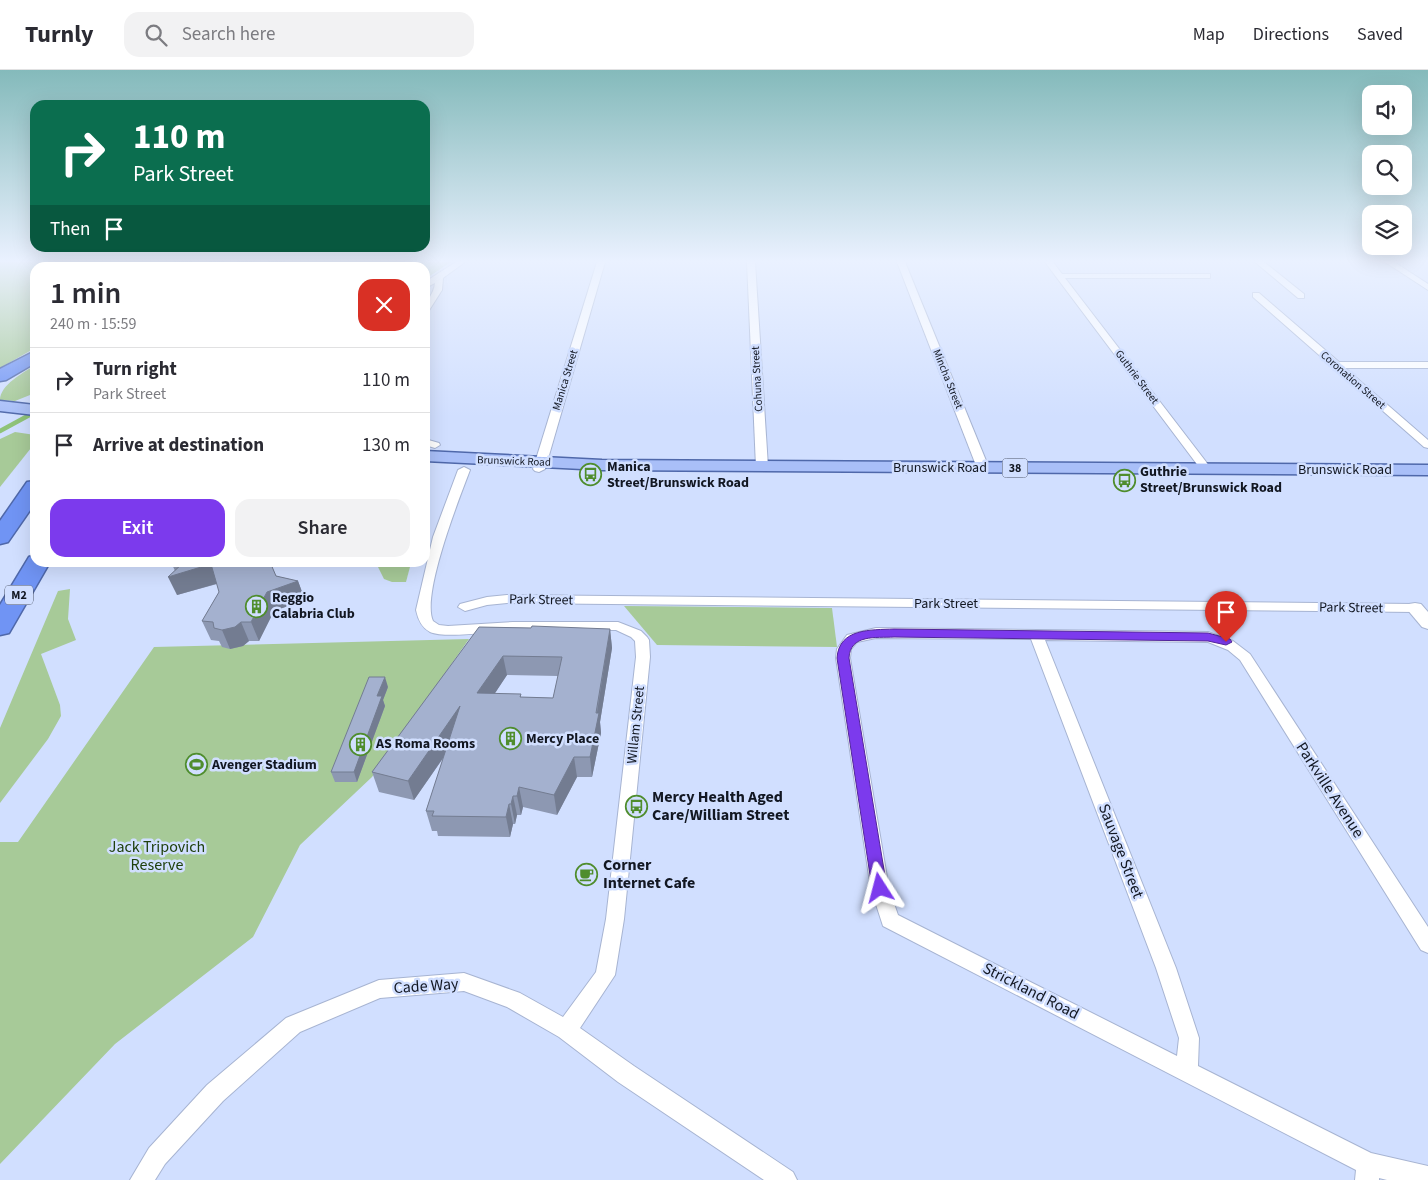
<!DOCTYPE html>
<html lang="en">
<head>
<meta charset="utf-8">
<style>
  :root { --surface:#fff; --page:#f2f2f3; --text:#2b2b33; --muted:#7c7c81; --line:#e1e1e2; --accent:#7c3aed }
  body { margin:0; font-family:"Source Sans 3",sans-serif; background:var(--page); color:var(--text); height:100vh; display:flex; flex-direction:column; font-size:19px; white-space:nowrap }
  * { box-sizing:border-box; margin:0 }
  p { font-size:16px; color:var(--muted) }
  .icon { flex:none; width:28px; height:28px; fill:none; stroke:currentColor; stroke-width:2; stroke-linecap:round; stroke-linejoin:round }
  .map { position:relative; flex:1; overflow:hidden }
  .sheet { position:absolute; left:30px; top:192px; width:400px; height:305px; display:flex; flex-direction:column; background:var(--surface); border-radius:15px; box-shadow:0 5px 20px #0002 }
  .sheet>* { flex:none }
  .banner { position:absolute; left:30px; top:30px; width:400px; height:152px; border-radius:15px; box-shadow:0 5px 20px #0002; background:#0b6e4f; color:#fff; overflow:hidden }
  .tools { position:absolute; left:1362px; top:15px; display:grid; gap:10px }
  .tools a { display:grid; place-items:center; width:50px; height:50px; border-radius:10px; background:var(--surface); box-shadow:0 5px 20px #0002; font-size:25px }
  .pin { position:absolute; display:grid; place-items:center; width:42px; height:42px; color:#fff; margin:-51px -21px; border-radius:50% 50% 50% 0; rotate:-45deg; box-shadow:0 0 5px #0007 }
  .pin .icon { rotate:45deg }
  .me { position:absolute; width:55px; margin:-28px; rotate:351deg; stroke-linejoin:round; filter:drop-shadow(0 0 4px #0008) }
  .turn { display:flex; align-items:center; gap:18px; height:105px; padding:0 20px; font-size:22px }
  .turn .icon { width:65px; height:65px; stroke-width:2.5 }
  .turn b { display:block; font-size:35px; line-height:42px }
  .then { display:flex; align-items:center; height:48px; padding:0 20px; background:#0003; gap:10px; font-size:19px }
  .round { display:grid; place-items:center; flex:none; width:52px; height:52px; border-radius:15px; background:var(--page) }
  .overview { display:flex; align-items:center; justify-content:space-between; height:85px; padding:0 20px }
  h1 { font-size:30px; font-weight:600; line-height:38px }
  .button { display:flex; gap:10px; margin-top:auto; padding:10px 20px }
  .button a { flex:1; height:58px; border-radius:15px; background:var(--accent); color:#fff; font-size:20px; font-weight:600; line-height:58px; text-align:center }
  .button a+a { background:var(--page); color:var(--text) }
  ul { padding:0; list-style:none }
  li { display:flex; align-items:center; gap:15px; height:65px; padding:0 20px; border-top:1px solid var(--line) }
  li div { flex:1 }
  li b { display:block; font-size:19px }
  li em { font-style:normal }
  header { display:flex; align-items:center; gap:30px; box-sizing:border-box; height:70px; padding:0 25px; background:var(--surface); border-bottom:1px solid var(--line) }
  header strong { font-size:24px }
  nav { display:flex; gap:28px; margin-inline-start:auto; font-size:18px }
  .search { width:350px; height:45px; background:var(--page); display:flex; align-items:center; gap:12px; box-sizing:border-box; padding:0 18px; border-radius:15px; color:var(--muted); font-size:19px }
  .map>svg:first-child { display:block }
</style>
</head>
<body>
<header>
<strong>Turnly</strong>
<div class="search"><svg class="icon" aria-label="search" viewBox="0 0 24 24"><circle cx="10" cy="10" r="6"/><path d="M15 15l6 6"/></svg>Search here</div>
<nav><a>Map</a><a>Directions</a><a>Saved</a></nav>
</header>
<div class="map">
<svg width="1428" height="1110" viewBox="0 0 1428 1110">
  <rect width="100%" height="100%" fill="#d1dfff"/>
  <g fill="#a7ca98">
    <polygon points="0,192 177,192 170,198 35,198 35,278 0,298"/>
    <polygon points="293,192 383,192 371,197 288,197"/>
    <polygon points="408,192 451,192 425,209 425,198 398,197"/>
    <path d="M 35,295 L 35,323 L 15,331 L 0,330 C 0,315 23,303 35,295 Z"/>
    <polygon points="15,362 35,365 35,373 0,417 0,369"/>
    <polygon points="376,493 411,493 406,512 392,512 384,509"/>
    <polygon points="70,519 68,549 76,570 41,584 60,635 61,646 48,669 0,733 0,658 58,521"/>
    <polygon points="624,536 832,538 837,577 657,575"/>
    <polygon points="469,569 372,707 300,775 253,867 115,974 0,1094 0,772 18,772 154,577"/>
  </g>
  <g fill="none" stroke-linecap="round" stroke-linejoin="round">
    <polyline stroke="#8fc378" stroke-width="3" points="385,198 395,192"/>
    <polyline stroke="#8fc378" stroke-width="4.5" points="0,361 35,342"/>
    <defs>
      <g id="minor">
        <path d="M 456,192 L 465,192 L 443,208 L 442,220 L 428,242 L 425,242 C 425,230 434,225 435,213 L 425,218 L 425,212 Z"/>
        <polygon points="597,192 605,192 545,399 539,402 535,401 533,399"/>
        <polygon points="747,192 755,192 768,397 762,400 756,397"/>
        <polygon points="897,192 905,192 989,398 987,400 979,400 977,398"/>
        <polygon points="1045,192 1053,192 1062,204 1210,204 1210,208 1065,208 1210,397 1212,399 1210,401 1202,401"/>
        <polygon points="1255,192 1264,192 1304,224 1304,228 1298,228"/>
        <polygon points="1385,192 1394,192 1428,214 1428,220"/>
        <polygon points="1253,223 1259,223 1339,292 1428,292 1428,298 1345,298 1428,370 1428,378 1424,377 1253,227"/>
        <polygon points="425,369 439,373 440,375 435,378 425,375"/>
        <path d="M 464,397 L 470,400 C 459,429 421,525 433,551 L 439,555 L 448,556 L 513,552 L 618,552 L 641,561 L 647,567 L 649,570 L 650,587 L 624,849 L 615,905 L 580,958 L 634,996 L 793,1102 L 797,1110 L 764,1110 L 618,1012 L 559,967 L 507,937 L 464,921 L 380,928 L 300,962 L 223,1031 L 165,1094 L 155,1110 L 130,1110 L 149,1078 L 207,1015 L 286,948 L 379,910 L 464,903 L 520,923 L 563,947 L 596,902 L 606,849 L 636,587 L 635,571 L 631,567 L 616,560 C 581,560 546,559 511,561 C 493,561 446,569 430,562 C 421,557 418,549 416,540 L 433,467 L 458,400 Z"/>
        <polygon points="507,525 1415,534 1422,538 1415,542 507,533 487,535 465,541 458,537 460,534 487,527"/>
        <path d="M 876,558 L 1208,562 L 1233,571 L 1250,584 L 1428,857 L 1428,883 L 1421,880 L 1240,590 L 1228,580 L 1208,572 L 1045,570 L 1176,898 L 1199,968 L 1198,996 L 1371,1083 L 1428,1096 L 1428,1110 L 1387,1110 L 1379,1108 L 1379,1110 L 1355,1110 L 1356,1100 L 883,856 L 871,819 L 836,588 L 837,579 L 847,565 ZM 876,568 L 1031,569 L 1156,898 L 1179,968 L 1177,986 L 898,845 L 889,819 L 850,588 L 851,579 L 857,572 Z"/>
      </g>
      <polygon id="tertiary" points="1415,533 1421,534 1428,542 1428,559 1422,557 1406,538 1409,534"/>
      <g id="primary">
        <polygon points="0,331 35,335 35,345 0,341"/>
        <polygon points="425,381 602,390 1428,395 1428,405 602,400 425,391"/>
      </g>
      <g id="motorway">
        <polygon points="175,192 192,192 186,198 169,198"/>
        <polygon points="209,192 224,192 220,198 205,198"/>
        <polygon points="238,192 253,192 249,198 234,198"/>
        <polygon points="269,192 284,192 280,198 265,198"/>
        <polygon points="35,281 35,293 6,310 0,311 0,299"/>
        <polygon points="35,411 35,433 8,472 0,474 0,451 27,412"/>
        <polygon points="35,485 35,492 50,492 9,563 0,565 0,535 29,487"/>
      </g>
    </defs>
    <use href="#minor" stroke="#a7b4d2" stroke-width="2"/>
    <use href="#tertiary" stroke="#a7b4d2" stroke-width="2"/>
    <use href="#primary" stroke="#4f68aa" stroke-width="3"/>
    <use href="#motorway" stroke="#4f68aa" stroke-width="3"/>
    <use href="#minor" fill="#fff" fill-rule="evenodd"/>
    <use href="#tertiary" fill="#fff" fill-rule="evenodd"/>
    <use href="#primary" fill="#a9bff8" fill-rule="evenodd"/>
    <use href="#motorway" fill="#7094f4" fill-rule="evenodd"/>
  </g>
  <g fill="#8d98b2" fill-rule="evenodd">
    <polygon points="171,492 270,492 276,506 298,511 305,530 274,541 259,571 249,571 243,576 230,579 222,577 219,571 211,570 202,551 219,522 217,514 177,525 175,501"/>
    <path d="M 479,557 L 610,559 L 612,578 L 600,652 L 601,663 L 592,707 L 577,707 L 557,745 L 523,737 L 521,745 L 517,745 L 515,754 L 513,754 L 510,767 L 438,766 L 437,761 L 432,761 L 426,741 L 444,687 L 414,730 L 379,722 L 372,702 ZM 507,605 L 558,606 L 553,628 L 521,627 L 521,624 L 494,624 Z"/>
    <polygon points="388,617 383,630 385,636 357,712 335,712 331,702"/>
  </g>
  <g fill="#737c91">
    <polygon points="211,494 219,513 177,525 168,507"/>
    <polygon points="298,511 305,530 274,541 259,571 251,552 267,522"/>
    <polygon points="241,552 249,571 243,576 230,579 222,560"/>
    <polygon points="610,559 612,578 600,652 601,663 592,707 590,687"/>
    <polygon points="503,586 507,605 482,643 477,623"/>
    <polygon points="385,607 388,617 383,630 385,636 357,712 354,702 377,626"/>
    <polygon points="460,636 465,656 414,730 408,711"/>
    <polygon points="574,687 577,707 557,745 554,725"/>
    <polygon points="519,717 523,737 521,745 517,726"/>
    <polygon points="513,726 517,745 515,754 511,734"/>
    <polygon points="509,734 513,754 510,767 506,747"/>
  </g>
  <g fill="#a4b1cf" stroke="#737c91" fill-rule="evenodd">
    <polygon points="184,492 270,492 276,506 298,511 267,522 251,552 241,552 235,557 222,560 214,558 213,552 202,551 219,522 211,494 168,507"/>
    <path d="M 532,556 L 610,559 L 596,643 L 599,643 L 590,687 L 574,687 L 554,725 L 519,717 L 517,726 L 513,726 L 511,734 L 509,734 L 506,747 L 432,746 L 434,741 L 426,741 L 460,636 L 408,711 L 372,702 L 479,557 L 531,558 ZM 503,586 L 562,587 L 553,628 L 520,627 L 521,624 L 477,623 Z"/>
    <polygon points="369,607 385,607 377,626 382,626 354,702 331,702"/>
  </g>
  <linearGradient id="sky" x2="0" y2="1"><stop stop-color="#84babb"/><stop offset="0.55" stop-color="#eaf1ff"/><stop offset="1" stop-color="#eaf1ff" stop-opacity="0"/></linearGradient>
  <rect width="1428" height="347" fill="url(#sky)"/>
  <path fill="#7c3aed" stroke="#51269a" d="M 894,559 L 1208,563 L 1230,569 L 1232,572 L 1226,575 L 1208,571 L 894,567 C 876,568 850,564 849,588 L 887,818 L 885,823 L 880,825 L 874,823 L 872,818 L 837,588 C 839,558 871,560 894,559 Z"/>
  <defs>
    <symbol id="bus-ring" viewBox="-11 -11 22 22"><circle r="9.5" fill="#d1dfff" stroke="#4f8d2d" stroke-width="1.5"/><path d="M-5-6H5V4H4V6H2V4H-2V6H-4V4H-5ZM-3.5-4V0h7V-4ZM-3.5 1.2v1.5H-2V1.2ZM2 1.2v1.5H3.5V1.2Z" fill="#4f8d2d"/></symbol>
    <symbol id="building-ring" viewBox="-11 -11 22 22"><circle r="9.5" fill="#d1dfff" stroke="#4f8d2d" stroke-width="1.5"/><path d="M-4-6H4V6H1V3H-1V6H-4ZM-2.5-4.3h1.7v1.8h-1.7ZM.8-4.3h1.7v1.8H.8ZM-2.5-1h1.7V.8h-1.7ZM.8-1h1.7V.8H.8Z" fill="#4f8d2d"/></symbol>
    <symbol id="stadium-ring" viewBox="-11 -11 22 22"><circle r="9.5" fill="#d1dfff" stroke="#4f8d2d" stroke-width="1.5"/><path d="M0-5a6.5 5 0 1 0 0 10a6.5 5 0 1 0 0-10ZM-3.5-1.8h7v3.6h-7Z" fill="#4f8d2d"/></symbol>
    <symbol id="cafe-ring" viewBox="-11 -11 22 22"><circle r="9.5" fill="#d1dfff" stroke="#4f8d2d" stroke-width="1.5"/><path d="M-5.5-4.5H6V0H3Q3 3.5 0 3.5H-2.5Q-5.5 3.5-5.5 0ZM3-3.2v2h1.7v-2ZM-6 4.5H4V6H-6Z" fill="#4f8d2d"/></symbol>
  </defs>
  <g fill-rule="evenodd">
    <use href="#bus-ring" x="578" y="392" width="25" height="25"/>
    <use href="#bus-ring" x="1112" y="398" width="25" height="25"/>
    <use href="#building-ring" x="244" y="524" width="25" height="25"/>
    <use href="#building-ring" x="498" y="656" width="25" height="25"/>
    <use href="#building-ring" x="348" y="662" width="25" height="25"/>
    <use href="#stadium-ring" x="184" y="682" width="25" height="25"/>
    <use href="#bus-ring" x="624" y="724" width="25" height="25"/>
    <use href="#cafe-ring" x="574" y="792" width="25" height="25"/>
  </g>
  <g text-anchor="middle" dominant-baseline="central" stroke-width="5" stroke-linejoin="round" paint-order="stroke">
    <g font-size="11" fill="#121722" stroke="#d1dfff">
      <text transform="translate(1137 307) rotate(53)">Guthrie Street</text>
      <text transform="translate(757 309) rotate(-93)">Cohuna Street</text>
      <text transform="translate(948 309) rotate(68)">Mincha Street</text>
      <text transform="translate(565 310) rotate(-73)">Manica Street</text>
      <text transform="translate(1353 310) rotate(41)">Coronation Street</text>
      <text transform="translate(514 391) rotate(2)">Brunswick Road</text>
    </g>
    <g fill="#d1dfff" stroke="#4b5364" stroke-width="1">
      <rect x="1002.5" y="388.5" width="25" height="19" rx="4"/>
      <rect x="5" y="515.5" width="28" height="19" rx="4"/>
    </g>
    <g font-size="12" font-weight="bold" fill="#121722">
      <text x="1015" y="398">38</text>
      <text x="19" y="525">M2</text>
    </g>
    <g font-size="14" font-weight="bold" fill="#121722" stroke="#d1dfff" text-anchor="start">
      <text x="607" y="397">Manica<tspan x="607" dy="16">Street/Brunswick Road</tspan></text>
      <text x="1140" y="402">Guthrie<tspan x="1140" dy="16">Street/Brunswick Road</tspan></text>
      <text x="272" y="528">Reggio<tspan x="272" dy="16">Calabria Club</tspan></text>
      <text x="526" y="669">Mercy Place</text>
      <text x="376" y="674">AS Roma Rooms</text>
      <text x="212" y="695">Avenger Stadium</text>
    </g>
    <g font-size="14" fill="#121722" stroke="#d1dfff">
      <text x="940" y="398">Brunswick Road</text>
      <text x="1345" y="400">Brunswick Road</text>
      <text transform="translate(541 530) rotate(1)">Park Street</text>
      <text x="946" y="534">Park Street</text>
      <text transform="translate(1351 538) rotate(1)">Park Street</text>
      <text transform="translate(636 655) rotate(-84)">Willam Street</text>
    </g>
    <g font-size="16" fill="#121722" stroke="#d1dfff">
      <text transform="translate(1330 720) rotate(57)">Parkville Avenue</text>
      <text transform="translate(1121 781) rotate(69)">Sauvage Street</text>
      <text transform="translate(426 916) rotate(-4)">Cade Way</text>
      <text transform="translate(1031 921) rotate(27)">Strickland Road</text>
    </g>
    <g font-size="16" font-weight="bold" fill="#121722" stroke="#d1dfff" text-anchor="start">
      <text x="652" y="727">Mercy Health Aged<tspan x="652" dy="18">Care/William Street</tspan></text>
      <text x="603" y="795">Corner<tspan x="603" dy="18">Internet Cafe</tspan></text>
    </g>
    <g font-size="16" fill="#1f400c" stroke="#d1dfff">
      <text x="157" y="777">Jack Tripovich<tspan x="157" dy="18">Reserve</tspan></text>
    </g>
  </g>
</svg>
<div class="tools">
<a><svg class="icon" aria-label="sound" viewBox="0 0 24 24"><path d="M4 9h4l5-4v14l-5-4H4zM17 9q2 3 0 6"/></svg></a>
<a><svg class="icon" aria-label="search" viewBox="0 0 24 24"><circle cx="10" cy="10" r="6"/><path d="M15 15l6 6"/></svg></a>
<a><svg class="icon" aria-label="layers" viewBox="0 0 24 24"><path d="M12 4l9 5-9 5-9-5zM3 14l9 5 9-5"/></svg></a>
</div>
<div class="pin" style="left:1226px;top:572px;background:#d93025"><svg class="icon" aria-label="arrive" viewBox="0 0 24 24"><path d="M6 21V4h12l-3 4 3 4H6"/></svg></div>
<svg class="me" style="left:880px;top:818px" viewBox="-20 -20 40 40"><path d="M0-17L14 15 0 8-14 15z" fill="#7c3aed" stroke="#fff" stroke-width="4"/></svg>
<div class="banner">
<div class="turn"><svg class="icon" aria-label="right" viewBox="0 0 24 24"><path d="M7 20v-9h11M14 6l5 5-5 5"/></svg><div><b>110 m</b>Park Street</div></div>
<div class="then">Then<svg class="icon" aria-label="arrive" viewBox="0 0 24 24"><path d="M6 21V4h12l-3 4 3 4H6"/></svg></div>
</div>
<section class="sheet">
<div class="overview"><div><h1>1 min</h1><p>240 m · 15:59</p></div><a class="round" style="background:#d93025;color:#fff"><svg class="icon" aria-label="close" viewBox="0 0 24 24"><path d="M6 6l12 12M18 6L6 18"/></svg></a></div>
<ul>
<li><svg class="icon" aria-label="right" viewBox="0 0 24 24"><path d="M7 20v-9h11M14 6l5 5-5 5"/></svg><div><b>Turn right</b><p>Park Street</p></div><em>110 m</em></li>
<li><svg class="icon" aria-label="arrive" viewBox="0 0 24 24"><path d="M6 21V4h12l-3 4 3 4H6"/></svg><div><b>Arrive at destination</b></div><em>130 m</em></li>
</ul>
<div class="button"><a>Exit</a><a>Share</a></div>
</section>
</div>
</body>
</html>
